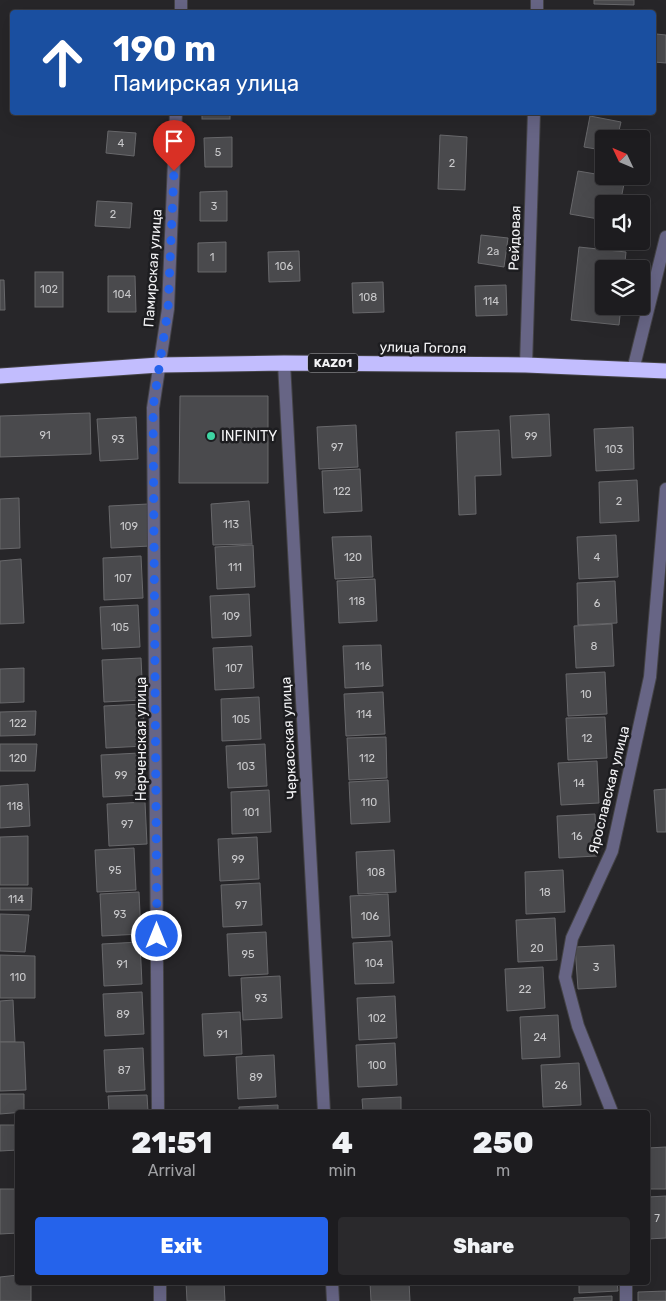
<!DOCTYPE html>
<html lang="en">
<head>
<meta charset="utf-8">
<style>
  :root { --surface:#1d1c1f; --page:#2a292c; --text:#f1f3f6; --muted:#a0a1a4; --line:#3b3a3d; --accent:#2563eb }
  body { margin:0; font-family:Rubik,sans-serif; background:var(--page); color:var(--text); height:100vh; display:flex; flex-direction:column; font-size:19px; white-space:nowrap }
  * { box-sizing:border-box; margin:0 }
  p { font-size:16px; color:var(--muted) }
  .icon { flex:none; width:28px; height:28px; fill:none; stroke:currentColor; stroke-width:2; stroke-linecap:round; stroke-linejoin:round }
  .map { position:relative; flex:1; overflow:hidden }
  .drawer { position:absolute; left:15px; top:1110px; width:635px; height:175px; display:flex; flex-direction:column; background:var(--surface); border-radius:5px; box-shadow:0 5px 20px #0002,0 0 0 1px var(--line) }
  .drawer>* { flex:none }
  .banner { position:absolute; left:10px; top:10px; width:646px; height:105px; border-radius:5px; box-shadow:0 5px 20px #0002,0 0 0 1px var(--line); background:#1a4fa0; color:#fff; overflow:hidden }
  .needle { width:32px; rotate:314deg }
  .buttons { position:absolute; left:595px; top:130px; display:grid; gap:10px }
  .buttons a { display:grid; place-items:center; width:55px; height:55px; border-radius:5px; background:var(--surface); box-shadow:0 5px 20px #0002,0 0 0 1px var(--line); font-size:25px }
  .pin { position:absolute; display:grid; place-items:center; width:42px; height:42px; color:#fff; margin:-51px -21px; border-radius:50% 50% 50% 0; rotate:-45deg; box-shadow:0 0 5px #0007 }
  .pin .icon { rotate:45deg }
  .me { position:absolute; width:55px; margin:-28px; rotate:0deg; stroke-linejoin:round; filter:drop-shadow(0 0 4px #0008) }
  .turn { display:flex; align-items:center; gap:18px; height:105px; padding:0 20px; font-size:22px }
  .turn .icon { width:65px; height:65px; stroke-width:2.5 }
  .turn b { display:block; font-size:35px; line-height:42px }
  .eta { display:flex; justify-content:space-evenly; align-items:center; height:85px; text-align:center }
  .eta b { font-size:30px; font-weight:800; line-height:35px }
  .primary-button { display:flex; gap:10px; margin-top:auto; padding:10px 20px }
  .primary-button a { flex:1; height:58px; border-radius:5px; background:var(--accent); color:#fff; font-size:20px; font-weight:800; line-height:58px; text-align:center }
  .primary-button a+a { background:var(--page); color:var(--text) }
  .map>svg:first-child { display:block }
</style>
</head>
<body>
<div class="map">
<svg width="666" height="1301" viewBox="0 0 666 1301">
  <rect width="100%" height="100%" fill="#272629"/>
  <g fill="#4a4a4d" stroke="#68686b">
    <polygon points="594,0 634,0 634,5 594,4"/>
    <polygon points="656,34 666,35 666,63 654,62"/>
    <rect x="202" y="112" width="28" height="7"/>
    <polygon points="590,116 621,122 617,139 604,139 604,161 597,160 596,149 584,147"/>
    <polygon points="108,131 136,133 134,156 106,153"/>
    <polygon points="440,135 467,137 465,190 438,189"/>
    <polygon points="232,137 232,167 205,167 204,138"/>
    <polygon points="578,171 625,179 620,204 604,204 604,220 570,214"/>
    <polygon points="227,191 227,221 200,221 200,192"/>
    <polygon points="97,201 132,203 130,228 95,226"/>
    <polygon points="481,235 508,238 504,267 478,263"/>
    <polygon points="226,242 226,272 198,272 198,243"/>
    <polygon points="579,247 626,252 625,262 646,264 644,287 641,287 641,269 604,269 604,306 621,306 619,325 571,320"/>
    <polygon points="299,251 300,281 269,282 268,252"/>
    <rect x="35" y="272" width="28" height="35"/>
    <polygon points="108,276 135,276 136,312 108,312"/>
    <polygon points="0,280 4,280 5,310 0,310"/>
    <polygon points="383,282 384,312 353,313 352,283"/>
    <polygon points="506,285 507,315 476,316 475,286"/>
    <polygon points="180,396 268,396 268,483 179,483"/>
    <polygon points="90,413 91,454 0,457 0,416"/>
    <polygon points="549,414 551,456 512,458 510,416"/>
    <polygon points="136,417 138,459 100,461 97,419"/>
    <polygon points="356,425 358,467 319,469 317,427"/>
    <polygon points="633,427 634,469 596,471 594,429"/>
    <polygon points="499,430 501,475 475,476 476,514 459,515 456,432"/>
    <polygon points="360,469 362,511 324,513 322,471"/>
    <polygon points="637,480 639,521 600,523 599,482"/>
    <polygon points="19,498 20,548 0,549 0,499"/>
    <polygon points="249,501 252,544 213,545 211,504"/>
    <polygon points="148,504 150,546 111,548 109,506"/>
    <polygon points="616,535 618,577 579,579 577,537"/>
    <polygon points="371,536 373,577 335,579 332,537"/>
    <polygon points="253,545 255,587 217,589 215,547"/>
    <polygon points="141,556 143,598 104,600 103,558"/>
    <polygon points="21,559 24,623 0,624 0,561"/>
    <polygon points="375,579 377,621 339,623 337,581"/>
    <polygon points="615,581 617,623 578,625 577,583"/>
    <polygon points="249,594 251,636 212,638 210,596"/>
    <polygon points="138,605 140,647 102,649 100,607"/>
    <polygon points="612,624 614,666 576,668 574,626"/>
    <polygon points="381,645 383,686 345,688 343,646"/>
    <polygon points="252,646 254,688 215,690 213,648"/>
    <polygon points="141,658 143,700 104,702 102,660"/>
    <polygon points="24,668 24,702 0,703 0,669"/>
    <polygon points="605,672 607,714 568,716 566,674"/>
    <polygon points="383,692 385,734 346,736 344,694"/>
    <polygon points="259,697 261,739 222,741 221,699"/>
    <polygon points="143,704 145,746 106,748 104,706"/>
    <polygon points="36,711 35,735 0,736 0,712"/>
    <polygon points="605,717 607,758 568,760 566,718"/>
    <polygon points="386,737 387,778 349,780 347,738"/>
    <polygon points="0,744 37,744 35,771 0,771"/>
    <polygon points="265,744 267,786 228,788 226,746"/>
    <polygon points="139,753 141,795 103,797 101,755"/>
    <polygon points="597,761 599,803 561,805 558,763"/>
    <polygon points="388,780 390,822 351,824 349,782"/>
    <polygon points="28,784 30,826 0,828 0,786"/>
    <polygon points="666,789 666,832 657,832 654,790"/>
    <polygon points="269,790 271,832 232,834 231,792"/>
    <polygon points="145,802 147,844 109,846 107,804"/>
    <polygon points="595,814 597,856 559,858 557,816"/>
    <polygon points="28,836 28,885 0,885 0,837"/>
    <polygon points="257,837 259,879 220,881 218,839"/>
    <polygon points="134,848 136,890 97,892 95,850"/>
    <polygon points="394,850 396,892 358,894 356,852"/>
    <polygon points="563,870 565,912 526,914 525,872"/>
    <polygon points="260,883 262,925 223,927 221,885"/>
    <polygon points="0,888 32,888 31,910 0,910"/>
    <polygon points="139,892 141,934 102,936 100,894"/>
    <polygon points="388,894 390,936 352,938 350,896"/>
    <polygon points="0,914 29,915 25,952 0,951"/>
    <polygon points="555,918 557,960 518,962 516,920"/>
    <polygon points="266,932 268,974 229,976 227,934"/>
    <polygon points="392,941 394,983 355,984 353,943"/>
    <polygon points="140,942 142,984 104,986 102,944"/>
    <polygon points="614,945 616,987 578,989 575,947"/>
    <polygon points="0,955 35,956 35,998 0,998"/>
    <polygon points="543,967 545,1008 507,1011 505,969"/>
    <polygon points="280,976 282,1018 243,1020 241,978"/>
    <polygon points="142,992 144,1034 105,1036 103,994"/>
    <polygon points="395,996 397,1038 359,1040 357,998"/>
    <polygon points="13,1000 15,1042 0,1042 0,1001"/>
    <polygon points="240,1012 242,1054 204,1056 202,1014"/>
    <polygon points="558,1015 560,1057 522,1059 520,1017"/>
    <polygon points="0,1042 24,1042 26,1090 0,1091"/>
    <polygon points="395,1043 397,1085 358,1087 356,1045"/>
    <polygon points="143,1048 145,1090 106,1092 104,1050"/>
    <polygon points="274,1055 276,1097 238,1099 236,1057"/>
    <polygon points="579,1063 581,1105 543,1107 541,1065"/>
    <polygon points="0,1094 24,1094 24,1112 0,1114"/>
    <polygon points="147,1095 148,1112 109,1112 108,1096"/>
    <polygon points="401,1097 401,1112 363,1112 362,1099"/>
    <polygon points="278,1105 278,1112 239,1112 239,1107"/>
    <polygon points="0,1125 18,1125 18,1150 0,1151"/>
    <polygon points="666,1147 666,1189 648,1189 648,1148"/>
    <polygon points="0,1189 18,1189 18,1233 0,1234"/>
    <polygon points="666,1196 666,1238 648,1239 648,1197"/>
    <polygon points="18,1275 18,1282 31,1282 31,1301 0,1301 0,1277"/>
    <polygon points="186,1282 224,1282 225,1301 187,1301"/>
    <polygon points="370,1282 409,1282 410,1301 371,1301"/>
    <polygon points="579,1282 617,1282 618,1291 579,1293"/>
    <polygon points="666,1291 666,1301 638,1301 638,1292"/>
    <polygon points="612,1296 612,1301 574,1301 574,1298"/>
  </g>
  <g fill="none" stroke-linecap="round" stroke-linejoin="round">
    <defs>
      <g id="minor">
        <polyline points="181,12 181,0"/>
        <polyline points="537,12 537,0"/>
        <polyline points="284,363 324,1112"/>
        <polyline points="526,365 534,112"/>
        <polyline points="633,370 666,237"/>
        <polyline points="158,1112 153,408 168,309 176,112"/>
        <polyline points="612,1112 578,1026 565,977 572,938 612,851 650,677 666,489"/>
        <polyline points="160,1282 160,1301"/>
        <polyline points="332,1282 333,1301"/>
        <polyline points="626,1282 626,1301"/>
      </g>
      <polyline id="highway" points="0,376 159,365 284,363 526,365 666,371"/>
    </defs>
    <use href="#minor" stroke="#444346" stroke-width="14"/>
    <use href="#highway" stroke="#444346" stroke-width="17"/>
    <use href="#minor" stroke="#676585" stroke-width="12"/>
    <use href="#highway" stroke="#c2bdfe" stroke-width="15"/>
  </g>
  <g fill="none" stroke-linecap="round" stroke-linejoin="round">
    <polyline stroke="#2563eb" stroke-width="9" stroke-dasharray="0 16.2" points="157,936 153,408 168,309 174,171"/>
  </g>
  <circle fill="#3ed4a2" stroke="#1d1d20" stroke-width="2" cx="211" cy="436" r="5"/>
  <g text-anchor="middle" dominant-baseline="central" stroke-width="5" stroke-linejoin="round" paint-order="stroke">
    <g font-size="11" fill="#c9c9cb">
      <text x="121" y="143">4</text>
      <text x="218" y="152">5</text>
      <text x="452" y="163">2</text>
      <text x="214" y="206">3</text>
      <text x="113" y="214">2</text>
      <text x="493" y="251">2а</text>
      <text x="212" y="257">1</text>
      <text x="284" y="266">106</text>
      <text x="49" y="289">102</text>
      <text x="122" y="294">104</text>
      <text x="368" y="297">108</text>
      <text x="491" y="301">114</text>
      <text x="45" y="435">91</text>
      <text x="531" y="436">99</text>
      <text x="118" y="439">93</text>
      <text x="337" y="447">97</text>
      <text x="614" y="449">103</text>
      <text x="342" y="491">122</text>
      <text x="619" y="501">2</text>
      <text x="231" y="524">113</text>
      <text x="129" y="526">109</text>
      <text x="353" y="557">120</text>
      <text x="597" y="557">4</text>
      <text x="235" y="567">111</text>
      <text x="123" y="578">107</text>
      <text x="357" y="601">118</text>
      <text x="597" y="603">6</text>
      <text x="231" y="616">109</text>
      <text x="120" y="627">105</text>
      <text x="594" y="646">8</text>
      <text x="363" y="666">116</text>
      <text x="234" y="668">107</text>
      <text x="586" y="694">10</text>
      <text x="364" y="714">114</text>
      <text x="241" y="719">105</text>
      <text x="18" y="723">122</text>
      <text x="587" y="738">12</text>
      <text x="18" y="758">120</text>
      <text x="367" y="758">112</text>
      <text x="246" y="766">103</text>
      <text x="121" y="775">99</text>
      <text x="579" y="783">14</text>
      <text x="369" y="802">110</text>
      <text x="15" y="806">118</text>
      <text x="251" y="812">101</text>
      <text x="127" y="824">97</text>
      <text x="577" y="836">16</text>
      <text x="238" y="859">99</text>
      <text x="115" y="870">95</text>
      <text x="376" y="872">108</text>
      <text x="545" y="892">18</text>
      <text x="16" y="899">114</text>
      <text x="241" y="905">97</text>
      <text x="120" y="914">93</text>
      <text x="370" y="916">106</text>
      <text x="537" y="948">20</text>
      <text x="248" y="954">95</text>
      <text x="374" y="963">104</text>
      <text x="122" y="964">91</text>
      <text x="596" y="967">3</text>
      <text x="18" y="977">110</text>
      <text x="525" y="989">22</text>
      <text x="261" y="998">93</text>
      <text x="123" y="1014">89</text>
      <text x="377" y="1018">102</text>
      <text x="222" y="1034">91</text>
      <text x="540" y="1037">24</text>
      <text x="377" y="1065">100</text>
      <text x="124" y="1070">87</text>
      <text x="256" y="1077">89</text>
      <text x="561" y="1085">26</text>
      <text x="657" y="1218">7</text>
    </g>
    <rect fill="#1d1d20" stroke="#b3b3b5" stroke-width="1" x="308" y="353.5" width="50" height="19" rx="4"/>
    <g font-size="12" font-weight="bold" fill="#f3f3f5">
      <text x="333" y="363">KАZ01</text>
    </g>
    <g font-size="14" fill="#f3f3f5" stroke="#1d1d20">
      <text transform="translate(515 238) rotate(-88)">Рейдовая</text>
      <text transform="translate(153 268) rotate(-86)">Памирская улица</text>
      <text transform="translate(423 348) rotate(1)">улица Гоголя</text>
      <text transform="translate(289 738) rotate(-93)">Черкасская улица</text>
      <text transform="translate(141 739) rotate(-90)">Нерченская улица</text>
      <text transform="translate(609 790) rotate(-76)">Ярославская улица</text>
    </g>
    <g font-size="14" fill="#f3f3f5" stroke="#1d1d20" text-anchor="start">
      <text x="221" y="436">INFINITY</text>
    </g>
  </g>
</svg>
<div class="buttons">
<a><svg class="needle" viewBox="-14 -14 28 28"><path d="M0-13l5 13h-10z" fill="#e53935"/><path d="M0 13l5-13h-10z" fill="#a0a1a4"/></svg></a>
<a><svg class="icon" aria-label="sound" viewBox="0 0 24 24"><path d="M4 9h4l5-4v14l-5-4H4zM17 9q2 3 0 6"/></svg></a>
<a><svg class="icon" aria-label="layers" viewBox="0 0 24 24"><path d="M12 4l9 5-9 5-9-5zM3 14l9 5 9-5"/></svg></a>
</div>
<div class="pin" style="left:174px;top:171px;background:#d93025"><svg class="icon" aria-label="arrive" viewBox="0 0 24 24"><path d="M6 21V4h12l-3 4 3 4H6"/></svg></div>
<svg class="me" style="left:157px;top:936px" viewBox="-20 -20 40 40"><circle r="17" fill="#2563eb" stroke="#fff" stroke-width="3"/><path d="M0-11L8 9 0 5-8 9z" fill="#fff"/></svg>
<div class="banner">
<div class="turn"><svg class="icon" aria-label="ahead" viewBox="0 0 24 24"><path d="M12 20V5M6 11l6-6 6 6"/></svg><div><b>190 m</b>Памирская улица</div></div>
</div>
<section class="drawer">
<div class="eta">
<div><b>21:51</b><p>Arrival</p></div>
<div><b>4</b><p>min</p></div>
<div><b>250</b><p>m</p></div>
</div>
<div class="primary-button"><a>Exit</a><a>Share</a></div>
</section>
</div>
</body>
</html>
